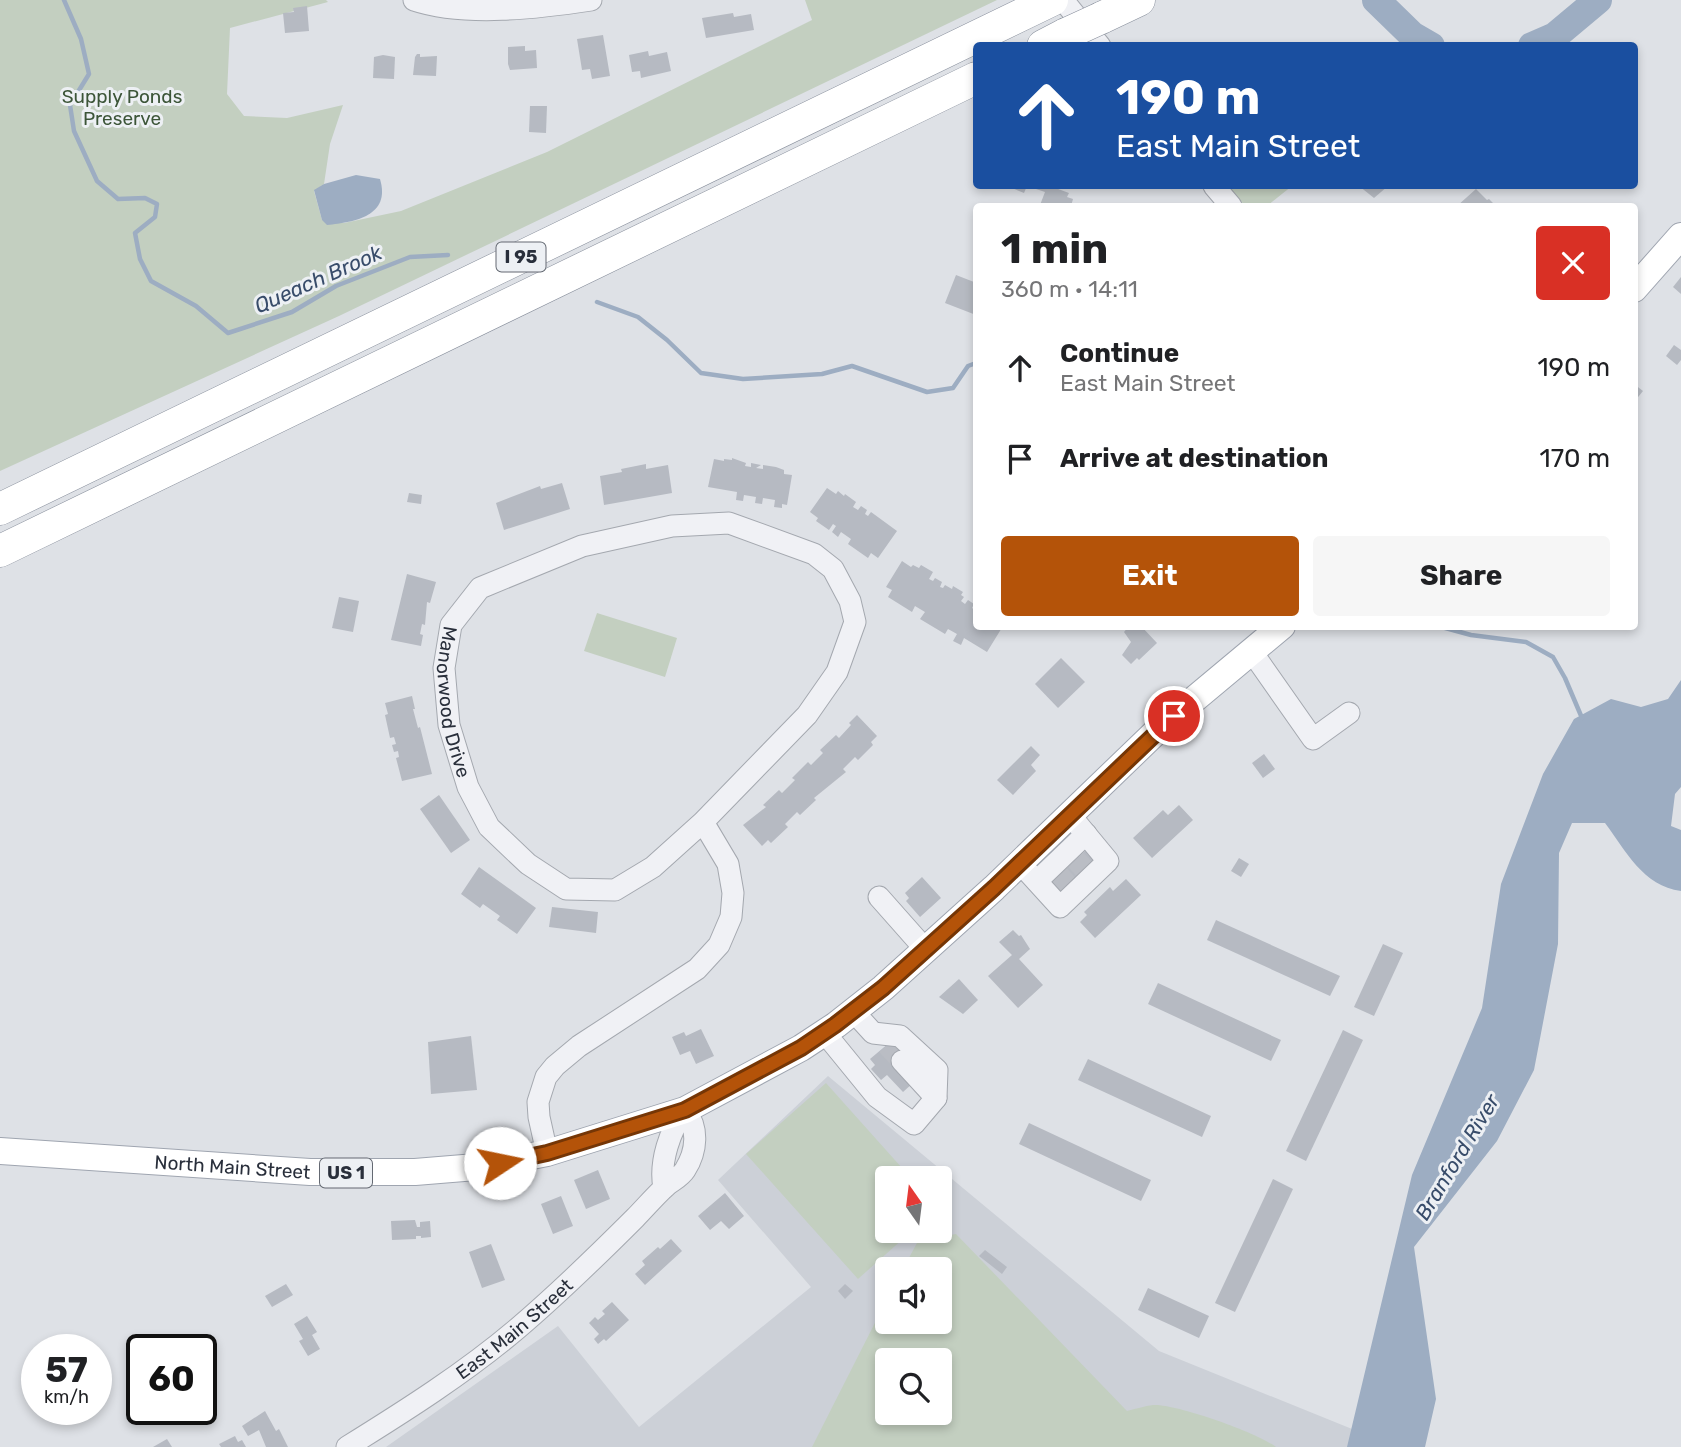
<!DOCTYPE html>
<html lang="en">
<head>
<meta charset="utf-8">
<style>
  :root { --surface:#fff; --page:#f6f6f6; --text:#202124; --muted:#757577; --accent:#b45309 }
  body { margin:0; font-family:Rubik,sans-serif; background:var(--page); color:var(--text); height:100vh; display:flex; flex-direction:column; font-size:26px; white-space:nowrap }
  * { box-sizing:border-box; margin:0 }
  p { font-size:23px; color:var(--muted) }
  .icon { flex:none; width:38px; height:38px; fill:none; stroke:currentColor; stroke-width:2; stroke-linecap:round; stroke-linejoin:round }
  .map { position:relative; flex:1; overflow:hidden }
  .sheet { position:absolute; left:973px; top:203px; width:665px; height:427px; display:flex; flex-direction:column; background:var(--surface); border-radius:7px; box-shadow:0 4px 10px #0003 }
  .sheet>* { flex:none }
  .banner { position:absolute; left:973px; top:42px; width:665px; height:147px; border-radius:7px; box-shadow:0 4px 10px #0003; background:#1a4fa0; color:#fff; overflow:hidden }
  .needle { width:46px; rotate:346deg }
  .controls { position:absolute; left:875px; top:1166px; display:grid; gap:14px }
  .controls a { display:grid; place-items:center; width:77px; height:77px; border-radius:7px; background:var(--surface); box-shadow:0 4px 10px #0003; font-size:35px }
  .speed { position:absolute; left:21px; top:1334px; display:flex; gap:14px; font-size:35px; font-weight:700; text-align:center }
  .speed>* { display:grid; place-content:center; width:91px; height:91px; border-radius:50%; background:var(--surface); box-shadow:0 4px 10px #0003; line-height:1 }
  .speed small { font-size:18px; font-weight:400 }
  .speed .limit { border:4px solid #111; border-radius:10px; background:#fff; color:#111 }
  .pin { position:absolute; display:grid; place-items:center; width:60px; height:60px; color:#fff; margin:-30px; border:4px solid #fff; border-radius:50%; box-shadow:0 2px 7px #0007 }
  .me { position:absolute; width:77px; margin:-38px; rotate:79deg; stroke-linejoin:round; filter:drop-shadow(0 0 5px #0008) }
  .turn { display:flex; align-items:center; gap:24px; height:147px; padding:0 28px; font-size:32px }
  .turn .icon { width:91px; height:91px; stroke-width:2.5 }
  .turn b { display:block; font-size:49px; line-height:60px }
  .round { display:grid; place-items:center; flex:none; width:74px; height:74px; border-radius:7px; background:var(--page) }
  .headline { display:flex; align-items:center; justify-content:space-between; height:119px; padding:0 28px }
  h1 { font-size:42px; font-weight:700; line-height:52px }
  .cta { display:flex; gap:14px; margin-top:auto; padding:14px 28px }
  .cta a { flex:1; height:80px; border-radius:7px; background:var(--accent); color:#fff; font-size:28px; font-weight:700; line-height:80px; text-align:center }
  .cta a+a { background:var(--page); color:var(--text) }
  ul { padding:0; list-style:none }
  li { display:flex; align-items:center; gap:21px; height:91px; padding:0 28px }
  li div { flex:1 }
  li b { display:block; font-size:26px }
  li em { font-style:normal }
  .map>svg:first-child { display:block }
</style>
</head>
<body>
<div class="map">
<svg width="1681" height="1447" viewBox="0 0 1681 1447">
  <rect width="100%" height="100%" fill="#dee1e6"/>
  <path fill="#ccd0d7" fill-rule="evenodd" d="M 828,1076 L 1159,1351 L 1357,1431 L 1358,1447 L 386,1447 L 558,1326 L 639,1427 L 811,1287 L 718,1180 ZM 887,1178 L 940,1178 L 940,1230 L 887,1230 ZM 887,1269 L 940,1269 L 940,1321 L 887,1321 ZM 887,1360 L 940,1360 L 940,1412 L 887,1412 Z"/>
  <g fill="#c3cfc0" fill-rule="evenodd">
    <polygon points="0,0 326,0 328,2 230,28 227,94 244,116 287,118 343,105 330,144 324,184 314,191 322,220 344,223 401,211 547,152 812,20 805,0 997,0 339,316 0,471"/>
    <polygon points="1228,186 1292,186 1267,206 1245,206"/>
    <polygon points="597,613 677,638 665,677 584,651"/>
    <polygon points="826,1083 911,1178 887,1178 887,1230 913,1230 858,1279 746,1154"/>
    <path d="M 956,1234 L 1127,1411 C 1135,1409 1145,1406 1153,1405 C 1174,1403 1259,1433 1276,1447 L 812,1447 L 887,1299 L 887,1321 L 940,1321 L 940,1269 L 903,1269 L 918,1241 ZM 887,1360 L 940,1360 L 940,1412 L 887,1412 Z"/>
  </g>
  <g fill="#9dadc2">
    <path d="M 356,175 L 380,179 C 391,216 355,222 327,225 L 322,220 L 314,190 L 324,184 Z"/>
    <path d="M 1681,680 L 1681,787 L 1675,794 L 1671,826 L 1681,830 L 1681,891 C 1643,886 1626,851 1605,823 L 1572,823 L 1559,853 L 1558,944 L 1534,1070 L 1497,1141 L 1414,1247 L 1436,1399 L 1425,1447 L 1347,1447 L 1412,1175 L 1482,1008 L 1501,884 L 1543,774 L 1574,719 L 1611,699 L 1641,707 L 1668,699 Z"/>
  </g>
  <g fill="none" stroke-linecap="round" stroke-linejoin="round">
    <g stroke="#9dadc2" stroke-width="4.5">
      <polyline points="64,0 81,39 89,74 70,105 74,131 97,181 118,199 145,198 157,204 155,217 135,233 140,259 151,281 196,306 228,333 292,312 336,286 410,257 448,255"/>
      <polyline points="597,302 638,317 667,340 701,373 743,379 822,374 852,366 927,392 953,388 968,366 976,363"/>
      <polyline points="1438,626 1471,635 1526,642 1553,657 1565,678 1582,718"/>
    </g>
    <g stroke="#9dadc2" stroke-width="28">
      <polyline points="1376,0 1412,35 1431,46"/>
      <polyline points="1532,46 1555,36 1598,0"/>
    </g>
  </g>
  <g fill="#b6bac2">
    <polygon points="307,6 309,31 285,33 283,13 294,12 293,8"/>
    <polygon points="733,13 734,17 751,14 754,30 706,38 702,18"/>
    <polygon points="603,35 610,76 592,79 590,69 582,70 577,39"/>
    <polygon points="525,46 525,51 536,50 537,68 510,70 508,64 508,47"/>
    <polygon points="648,51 649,56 667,52 671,71 641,78 640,71 632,72 629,55"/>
    <polygon points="417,54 420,54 420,57 437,56 436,76 413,75 415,57"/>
    <polygon points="383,55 395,57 394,79 373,78 374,57"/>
    <polygon points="530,106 547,106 546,133 529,132"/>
    <polygon points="1013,186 1027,186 1024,193 1012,188"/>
    <polygon points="1027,186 1050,186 1069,193 1067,197 1073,199 1071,206 1040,205 1045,192"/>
    <polygon points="1359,186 1388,186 1374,198"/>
    <polygon points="1476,189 1487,200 1489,199 1496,206 1457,206"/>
    <polygon points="956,275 974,282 976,275 976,315 945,303"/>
    <polygon points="1681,277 1681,294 1673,287"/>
    <polygon points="1674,345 1681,350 1681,360 1677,365 1666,356"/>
    <polygon points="1634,384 1643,391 1634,402"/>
    <polygon points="732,458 746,463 745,466 751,467 751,463 761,465 756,468 763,469 763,465 776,467 784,470 784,474 792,475 787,505 782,504 782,508 774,507 775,500 763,498 762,504 755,503 756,497 744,495 743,501 736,500 737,492 708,487 714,459 724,461 724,459 732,460"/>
    <polygon points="646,464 646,469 668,465 672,493 604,505 600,476 622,472 621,469"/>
    <polygon points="562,483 570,509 504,530 496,503 540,486 541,489"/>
    <polygon points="827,488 836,494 838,491 844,496 845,494 856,502 853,507 858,510 861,506 867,510 865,514 868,516 871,512 897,531 878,558 871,553 868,558 848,544 851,539 841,532 838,537 832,532 836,526 833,524 829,530 816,521 818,518 810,512"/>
    <polygon points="409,493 422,495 421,504 407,502"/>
    <polygon points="902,561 911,567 913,565 919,568 921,565 933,572 929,579 933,581 935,578 942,582 940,587 943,588 945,585 952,589 953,586 963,592 961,595 964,597 961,601 965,604 968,600 974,604 972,608 976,611 976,626 1003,626 987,652 964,638 961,645 953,641 957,634 948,629 945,634 920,619 925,612 915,606 912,612 888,597 892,590 886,587"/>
    <polygon points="407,574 436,582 430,603 427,602 425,625 422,624 420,634 423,635 421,646 391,640"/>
    <polygon points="339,597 359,601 353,632 332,628"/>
    <polygon points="1129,626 1137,630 1141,626 1157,643 1139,660 1137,658 1131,664 1122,655 1131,642 1124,632"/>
    <polygon points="1061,658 1085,682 1058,708 1035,684"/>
    <polygon points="412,696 415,709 413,709 418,728 420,727 432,774 402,781 396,758 399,757 398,751 394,752 392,745 396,744 394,737 390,738 385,715 388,714 385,703"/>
    <polygon points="857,715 877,736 871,742 873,745 858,760 855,757 843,769 846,772 814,798 816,800 800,815 797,812 785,824 788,827 771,843 768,840 762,846 743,825 766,807 763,805 779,790 782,793 795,780 792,778 808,762 811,765 823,753 820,750 836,735 839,738 851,725 849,723"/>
    <polygon points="1031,746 1040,755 1031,765 1036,771 1013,795 997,780"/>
    <polygon points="1264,754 1275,769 1263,778 1252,763"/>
    <polygon points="439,795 470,840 451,853 420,809"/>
    <polygon points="1179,805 1193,820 1152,858 1133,838 1163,810 1168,815"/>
    <polygon points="1086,850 1098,862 1063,894 1052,882"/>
    <polygon points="1239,858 1249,864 1241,877 1231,871"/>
    <polygon points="479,867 536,908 517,934 497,920 500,916 483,904 480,908 461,894"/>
    <polygon points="922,877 941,898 920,917 906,901 909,898 905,893"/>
    <polygon points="1126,879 1141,895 1095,938 1080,922 1087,915 1084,912 1110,887 1113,891"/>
    <polygon points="552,907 598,912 596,933 549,927"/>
    <polygon points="1216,920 1340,976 1330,996 1207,940"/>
    <polygon points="1013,930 1019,936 1021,935 1030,949 1019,959 1043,985 1018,1008 988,976 1012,955 999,942"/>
    <polygon points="1383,944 1403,953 1374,1016 1354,1007"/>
    <polygon points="959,979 978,1000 963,1014 939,997"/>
    <polygon points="1158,983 1281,1040 1271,1061 1148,1004"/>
    <polygon points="701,1029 714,1056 696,1064 690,1051 680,1055 672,1037 684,1032 686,1036"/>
    <polygon points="1343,1030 1363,1040 1306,1161 1286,1151"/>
    <polygon points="471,1036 477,1090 431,1094 428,1042"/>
    <polygon points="889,1043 904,1060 914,1082 903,1092 887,1075 881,1080 871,1069 875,1065 870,1059"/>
    <polygon points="1088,1059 1211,1116 1202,1137 1078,1080"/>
    <polygon points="1029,1123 1151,1180 1141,1201 1019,1144"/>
    <polygon points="598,1170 610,1199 586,1209 574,1180"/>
    <polygon points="1273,1179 1293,1189 1235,1312 1215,1303"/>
    <polygon points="725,1193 744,1216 729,1229 721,1221 710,1230 698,1216"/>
    <polygon points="561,1196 573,1226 553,1234 541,1204"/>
    <polygon points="415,1220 417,1227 420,1227 420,1222 430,1221 431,1237 421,1238 421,1236 416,1236 416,1239 392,1240 391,1221"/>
    <polygon points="671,1239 682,1251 645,1285 635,1274 645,1265 642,1261 658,1247 660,1249"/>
    <polygon points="491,1244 505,1280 482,1288 469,1252"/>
    <polygon points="985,1250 1007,1267 1002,1274 979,1256"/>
    <polygon points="887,1272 887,1290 881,1286"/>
    <polygon points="286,1284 293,1295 272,1307 265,1296"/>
    <polygon points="845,1284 853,1291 845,1299 838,1291"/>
    <polygon points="1148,1288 1209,1316 1199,1338 1138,1310"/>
    <polygon points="612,1302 629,1320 606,1341 604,1339 598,1344 594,1339 599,1334 589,1323 595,1317 598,1320 605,1314 602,1311"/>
    <polygon points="307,1316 317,1332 312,1335 320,1349 308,1356 299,1341 303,1339 294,1324"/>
    <polygon points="265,1411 276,1431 279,1429 288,1447 266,1447 259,1430 248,1436 242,1426"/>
    <polygon points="235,1436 238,1442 242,1440 246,1447 221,1447 219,1444"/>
    <polygon points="167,1439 172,1447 153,1447"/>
  </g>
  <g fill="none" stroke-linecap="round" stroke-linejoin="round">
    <g stroke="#babdc4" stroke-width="21" stroke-dasharray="21 10" stroke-linecap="butt">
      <polyline points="1076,860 1087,872"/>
      <polyline points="1059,875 1070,888"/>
      <polyline points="887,1045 902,1061"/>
    </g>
    <defs>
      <g id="minor">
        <path d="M 414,0 C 465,17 538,8 591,0"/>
        <polyline points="1063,0 1100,46"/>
        <polyline points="1214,186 1231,206"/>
        <polyline points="1252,652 1313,739 1349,713"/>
        <polyline points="1020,863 1060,907 1108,861 1070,815"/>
        <polyline points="1037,881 1086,834"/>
        <polyline points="879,897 925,949"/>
        <polyline points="824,1032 877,1097 914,1124 936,1098 937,1070 900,1036 873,1033 853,1011"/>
        <polyline points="902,1061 936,1098"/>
        <path id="s1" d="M 547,1153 L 539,1117 L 538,1102 L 546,1077 L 555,1066 L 579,1046 L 697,969 L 719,945 L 731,917 L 733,893 L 728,864 L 703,822 L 807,715 L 837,672 L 855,622 L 850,601 L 833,569 L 814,554 L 729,523 L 672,526 L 582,546 L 480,588 L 451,625 L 444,668 L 449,725 L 468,787 L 489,827 L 528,864 L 566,889 L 615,890 L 653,867 L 703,822"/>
        <path id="s2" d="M 347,1447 C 405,1411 465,1373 518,1328 C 559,1293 597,1256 635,1218 C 645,1208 654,1197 665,1187 C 671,1181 680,1178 685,1170 C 697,1151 699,1128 685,1110 C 670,1130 659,1162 664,1188"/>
      </g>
      <g id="major">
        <polyline points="1634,289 1681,236"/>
        <path id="s3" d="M 0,1151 L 310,1172 L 415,1172 L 476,1167 L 547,1153 L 685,1110 L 801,1048 L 836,1025 L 883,988 L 994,888 L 1161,727 L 1282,626"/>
      </g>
      <g id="highway">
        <polyline points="1101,18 1139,0"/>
        <polyline points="1043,46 1066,34"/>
        <polyline points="0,509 1052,0"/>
        <polyline points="0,551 976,78"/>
      </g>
    </defs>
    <use href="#minor" stroke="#a4a8af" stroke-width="23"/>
    <use href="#major" stroke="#9fa5b0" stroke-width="28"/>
    <use href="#highway" stroke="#878e9b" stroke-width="33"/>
    <use href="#minor" stroke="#f0f1f5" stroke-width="21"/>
    <use href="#major" stroke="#fff" stroke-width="26"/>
    <use href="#highway" stroke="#fff" stroke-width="32"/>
    <defs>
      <polyline id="highway-bridge" points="1066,34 1101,18"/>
    </defs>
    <use href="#highway-bridge" stroke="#878e9b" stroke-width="33" stroke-linecap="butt"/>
    <use href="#highway-bridge" stroke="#fff" stroke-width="32"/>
  </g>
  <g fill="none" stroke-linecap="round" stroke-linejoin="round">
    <defs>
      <polyline id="route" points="500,1163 547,1153 685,1110 801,1048 835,1025 883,988 994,888 1174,716"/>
    </defs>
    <use href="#route" stroke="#753606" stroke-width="18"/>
    <use href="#route" stroke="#b45309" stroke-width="12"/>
  </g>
  <g text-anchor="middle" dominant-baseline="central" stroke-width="6" stroke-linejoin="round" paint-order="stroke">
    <g fill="#edf0f4" stroke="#646972" stroke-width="2">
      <rect x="496.5" y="242.5" width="49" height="29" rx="5"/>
      <rect x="320" y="1158.5" width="52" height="29" rx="5"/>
    </g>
    <g font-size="18" font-weight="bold" fill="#292f3b">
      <text x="521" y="257">I 95</text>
      <text x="346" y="1173">US 1</text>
    </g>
    <g font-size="19" fill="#3c5538" stroke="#edf0f4">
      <text x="122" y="96">Supply Ponds<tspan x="122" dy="22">Preserve</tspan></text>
    </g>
    <g font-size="19" fill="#292f3b" stroke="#edf0f4">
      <text stroke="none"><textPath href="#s1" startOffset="1242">Manorwood Drive</textPath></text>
      <text stroke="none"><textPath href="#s3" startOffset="233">North Main Street</textPath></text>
      <text stroke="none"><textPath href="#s2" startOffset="205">East Main Street</textPath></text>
    </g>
    <g font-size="21" font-style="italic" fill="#384c6a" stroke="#edf0f4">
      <text transform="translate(318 279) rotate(-24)">Queach Brook</text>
      <text transform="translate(1457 1157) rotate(-59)">Branford River</text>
    </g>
  </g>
</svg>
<div class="controls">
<a><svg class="needle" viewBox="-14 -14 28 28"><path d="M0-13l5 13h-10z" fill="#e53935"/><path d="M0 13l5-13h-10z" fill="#757577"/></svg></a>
<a><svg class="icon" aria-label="sound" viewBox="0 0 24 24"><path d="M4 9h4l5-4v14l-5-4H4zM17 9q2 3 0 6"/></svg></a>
<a><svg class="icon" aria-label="search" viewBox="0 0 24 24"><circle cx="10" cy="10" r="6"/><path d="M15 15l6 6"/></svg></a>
</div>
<div class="speed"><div>57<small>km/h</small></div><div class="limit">60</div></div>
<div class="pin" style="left:1174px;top:716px;background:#d93025"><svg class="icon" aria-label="arrive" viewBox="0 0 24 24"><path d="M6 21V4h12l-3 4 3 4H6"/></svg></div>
<svg class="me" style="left:500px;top:1163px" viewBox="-20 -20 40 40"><circle r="19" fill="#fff"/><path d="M0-13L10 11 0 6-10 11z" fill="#b45309"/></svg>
<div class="banner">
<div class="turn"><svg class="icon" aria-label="ahead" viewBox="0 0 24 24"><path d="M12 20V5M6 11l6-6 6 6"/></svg><div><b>190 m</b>East Main Street</div></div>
</div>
<section class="sheet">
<div class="headline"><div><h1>1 min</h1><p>360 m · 14:11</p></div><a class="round" style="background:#d93025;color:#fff"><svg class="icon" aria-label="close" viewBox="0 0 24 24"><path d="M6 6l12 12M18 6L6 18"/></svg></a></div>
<ul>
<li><svg class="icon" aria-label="ahead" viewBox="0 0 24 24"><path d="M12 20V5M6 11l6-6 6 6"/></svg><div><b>Continue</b><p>East Main Street</p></div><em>190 m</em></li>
<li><svg class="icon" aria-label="arrive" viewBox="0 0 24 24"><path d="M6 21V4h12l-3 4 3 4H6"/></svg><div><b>Arrive at destination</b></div><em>170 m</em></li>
</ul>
<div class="cta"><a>Exit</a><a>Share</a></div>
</section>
</div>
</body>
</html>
